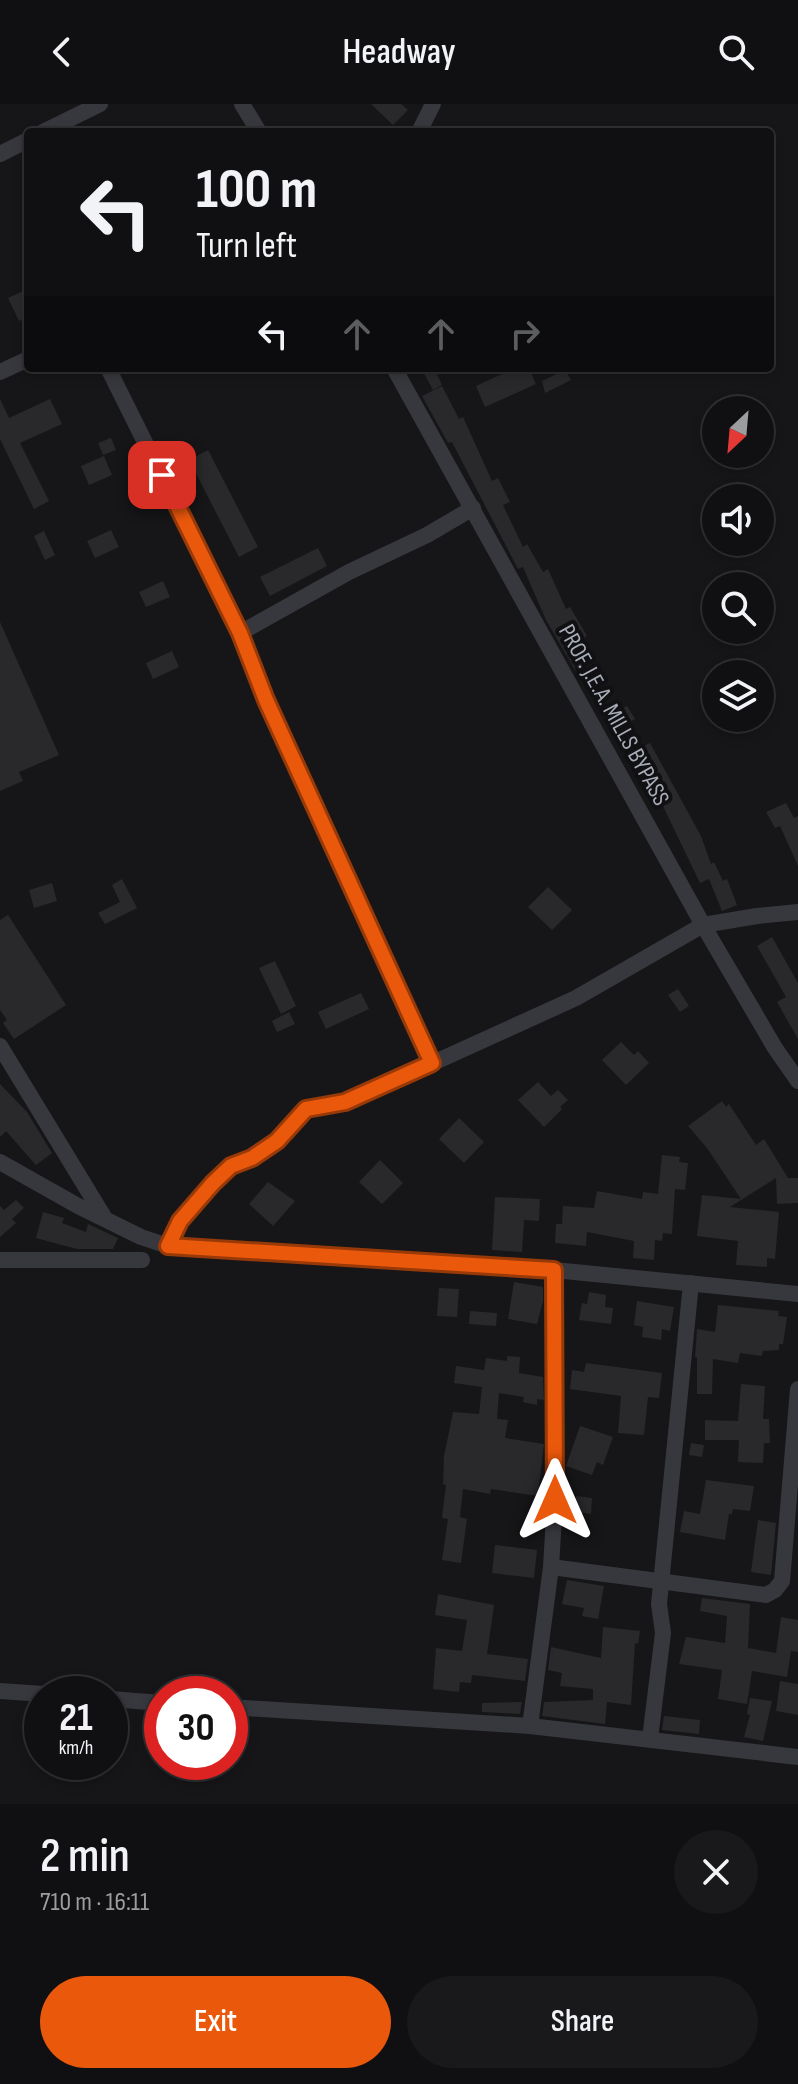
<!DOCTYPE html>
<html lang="en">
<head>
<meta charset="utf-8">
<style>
  :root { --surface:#101012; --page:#19191b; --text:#f1f3f6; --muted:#9c9d9f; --line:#303032; --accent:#ea580c }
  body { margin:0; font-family:"Sofia Sans Condensed",sans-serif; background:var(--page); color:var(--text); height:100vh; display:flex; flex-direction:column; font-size:30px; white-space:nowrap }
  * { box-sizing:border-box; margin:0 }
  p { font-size:26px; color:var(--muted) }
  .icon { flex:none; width:44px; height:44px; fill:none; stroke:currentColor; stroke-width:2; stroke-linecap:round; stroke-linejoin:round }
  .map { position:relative; height:1700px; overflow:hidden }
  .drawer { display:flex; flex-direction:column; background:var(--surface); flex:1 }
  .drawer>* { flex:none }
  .guide { position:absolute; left:24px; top:24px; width:750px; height:244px; border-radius:8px; box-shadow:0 4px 12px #0003,0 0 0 2px var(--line); background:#101012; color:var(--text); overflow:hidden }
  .needle { width:52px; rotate:206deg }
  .buttons { position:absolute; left:702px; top:292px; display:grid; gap:16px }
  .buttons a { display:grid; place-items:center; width:72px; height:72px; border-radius:50%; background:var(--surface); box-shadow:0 4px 12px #0003,0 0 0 2px var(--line); font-size:40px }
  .speed { position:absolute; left:24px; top:1572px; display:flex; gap:16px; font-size:40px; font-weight:700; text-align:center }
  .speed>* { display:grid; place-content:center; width:104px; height:104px; border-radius:50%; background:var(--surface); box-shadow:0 4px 12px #0003,0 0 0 2px var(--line); line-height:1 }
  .speed small { font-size:20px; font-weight:400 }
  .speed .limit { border:12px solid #d22; background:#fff; color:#111 }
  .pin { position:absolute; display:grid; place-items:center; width:68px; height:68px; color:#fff; margin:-34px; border-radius:16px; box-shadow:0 4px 12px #0006 }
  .me { position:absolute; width:88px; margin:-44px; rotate:0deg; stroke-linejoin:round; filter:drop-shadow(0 0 6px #0008) }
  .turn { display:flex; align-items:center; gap:28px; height:168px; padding:0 40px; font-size:36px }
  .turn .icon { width:104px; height:104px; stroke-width:2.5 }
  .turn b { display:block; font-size:56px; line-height:68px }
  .lanes { display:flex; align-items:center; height:76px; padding:0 40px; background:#0003; justify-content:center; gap:40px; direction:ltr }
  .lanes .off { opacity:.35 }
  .round { display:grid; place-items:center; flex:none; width:84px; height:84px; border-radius:42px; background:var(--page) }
  .summary { display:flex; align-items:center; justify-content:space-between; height:136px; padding:0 40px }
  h1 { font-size:48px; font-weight:600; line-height:60px }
  .button { display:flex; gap:16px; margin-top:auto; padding:16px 40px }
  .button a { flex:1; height:92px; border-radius:48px; background:var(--accent); color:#fff; font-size:32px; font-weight:600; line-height:92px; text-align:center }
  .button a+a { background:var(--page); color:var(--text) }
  header { display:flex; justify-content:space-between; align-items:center; height:104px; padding:0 40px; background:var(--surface); font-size:36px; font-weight:600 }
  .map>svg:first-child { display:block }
</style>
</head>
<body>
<header><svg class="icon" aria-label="back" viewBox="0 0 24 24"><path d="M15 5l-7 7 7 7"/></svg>Headway<svg class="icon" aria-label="search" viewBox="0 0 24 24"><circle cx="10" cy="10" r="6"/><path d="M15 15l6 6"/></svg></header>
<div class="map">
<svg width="798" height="1700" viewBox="0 0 798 1700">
  <rect width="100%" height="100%" fill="#161618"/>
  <g fill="#29292c">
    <polygon points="371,0 401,0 408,6 393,21"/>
    <polygon points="23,187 28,196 28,212 19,217 8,194"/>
    <polygon points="421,264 434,264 442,281 433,286"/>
    <polygon points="515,264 529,264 536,280 485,303 476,282"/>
    <polygon points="565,266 571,276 545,289 542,277"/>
    <polygon points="442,282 459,315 463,313 492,377 498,374 510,398 503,401 523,443 527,440 543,468 548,465 566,505 570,503 587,532 583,535 595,555 575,566 546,516 523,463 518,465 452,338 448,339 422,292"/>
    <polygon points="0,295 9,314 50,295 62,320 20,339 49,397 34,405 0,335"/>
    <polygon points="111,334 116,346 103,351 98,339"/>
    <polygon points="208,346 258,443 239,453 189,356"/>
    <polygon points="104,352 112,371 89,381 81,362"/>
    <polygon points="111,426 119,443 95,454 87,437"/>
    <polygon points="44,427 55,451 45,456 34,432"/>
    <polygon points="318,444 327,462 270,492 260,473"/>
    <polygon points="163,477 170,493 146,503 139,488"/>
    <polygon points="0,518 59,651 19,668 23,677 0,687"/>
    <polygon points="172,547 179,563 153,575 146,559"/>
    <polygon points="627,602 635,615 613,627 605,614"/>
    <polygon points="650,639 701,732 711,760 714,758 723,777 727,775 737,801 722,807 709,775 700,779 636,646"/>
    <polygon points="786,699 794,714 798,712 798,762 780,722 775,724 766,708"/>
    <polygon points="122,775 137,804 105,820 98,809 120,798 112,781"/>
    <polygon points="52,779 57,797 34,804 29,786"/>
    <polygon points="548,783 572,806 552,826 528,803"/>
    <polygon points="8,811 66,901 14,935 3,919 7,916 0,906 0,816"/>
    <polygon points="772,833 798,879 798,935 777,898 786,893 757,842"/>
    <polygon points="275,857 296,902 281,910 259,864"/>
    <polygon points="678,885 689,902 680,908 668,891"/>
    <polygon points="361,889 369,905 326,925 318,908"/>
    <polygon points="289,908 295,920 277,928 272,917"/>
    <polygon points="621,938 634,951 638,947 649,959 626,981 602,956"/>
    <polygon points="538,978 551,992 558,986 568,996 560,1003 562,1005 544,1023 518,996"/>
    <polygon points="0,980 27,1008 52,1049 36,1061 6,1027 0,1033"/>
    <polygon points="722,997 726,1003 729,1000 756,1041 764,1035 788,1074 798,1074 798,1099 777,1100 776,1074 730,1103 779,1108 775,1155 767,1154 767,1163 736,1161 738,1137 697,1132 702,1091 741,1095 707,1044 688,1022"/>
    <polygon points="459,1014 484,1038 464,1059 439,1035"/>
    <polygon points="662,1051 680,1053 679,1058 688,1059 685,1086 675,1085 672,1130 663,1129 662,1137 655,1136 654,1156 633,1154 634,1137 587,1128 586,1142 555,1139 556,1120 562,1120 563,1102 594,1104 597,1087 642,1095 643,1088 658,1090"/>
    <polygon points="380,1056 403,1079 382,1100 359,1078"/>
    <polygon points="268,1078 295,1097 273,1122 249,1100"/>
    <polygon points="495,1093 540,1095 539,1117 524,1116 522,1148 492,1146"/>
    <polygon points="16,1096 24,1104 12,1115 16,1119 0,1133 0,1102 4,1106"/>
    <polygon points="43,1108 64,1114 62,1119 86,1128 88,1120 118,1134 113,1145 77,1145 36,1134"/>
    <polygon points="514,1178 543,1183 543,1197 537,1220 508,1215"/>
    <polygon points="439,1184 459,1185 457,1213 437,1212"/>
    <polygon points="589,1188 606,1191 605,1203 613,1204 611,1220 579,1216 582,1199 587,1200"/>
    <polygon points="637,1197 674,1203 670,1227 662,1225 661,1236 642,1233 643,1223 634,1221"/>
    <polygon points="718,1201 779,1207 778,1212 787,1213 783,1240 779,1240 779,1246 763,1247 762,1252 740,1249 738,1259 713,1255 712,1290 697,1290 697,1253 695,1253 697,1225 715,1228"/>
    <polygon points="470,1207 497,1209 496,1222 469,1220"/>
    <polygon points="507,1252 520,1253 519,1269 543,1273 544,1296 537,1295 537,1301 523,1298 524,1293 499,1289 497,1315 508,1316 505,1334 544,1340 538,1392 491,1385 490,1390 463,1385 460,1413 467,1415 461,1459 442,1456 448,1415 442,1414 446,1381 443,1380 444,1352 453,1308 479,1310 482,1283 454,1279 456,1262 484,1266 486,1254 507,1257"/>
    <polygon points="586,1259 662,1269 659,1294 648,1293 644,1331 618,1329 621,1292 570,1285 572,1266 584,1268"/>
    <polygon points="741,1280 765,1282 763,1315 769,1315 770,1339 764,1339 763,1359 738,1358 739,1336 705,1336 705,1316 738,1317"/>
    <polygon points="580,1322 613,1333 603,1361 597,1358 592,1371 566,1362"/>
    <polygon points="691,1339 704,1341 702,1353 689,1351"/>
    <polygon points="706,1376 754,1382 750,1407 733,1405 732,1410 729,1410 725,1436 680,1428 684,1407 700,1410"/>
    <polygon points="576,1392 592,1394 591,1410 575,1408"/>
    <polygon points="758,1416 776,1419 771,1471 751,1468"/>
    <polygon points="495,1441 537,1446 534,1474 492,1469"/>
    <polygon points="567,1476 604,1482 598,1515 582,1512 584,1504 562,1500"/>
    <polygon points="438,1490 494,1501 487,1550 528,1555 525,1577 472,1571 471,1579 460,1578 459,1588 433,1585 436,1544 462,1547 467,1516 435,1511"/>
    <polygon points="702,1494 750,1500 748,1544 776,1549 781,1513 798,1516 798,1548 791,1547 787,1573 752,1567 747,1600 718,1595 722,1566 679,1560 686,1533 725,1539 727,1512 700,1507"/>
    <polygon points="603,1523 640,1527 638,1540 635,1539 631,1601 607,1598 605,1620 542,1612 544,1598 593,1596 593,1585 560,1582 562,1569 548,1566 551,1543 601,1554"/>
    <polygon points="780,1577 798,1580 798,1611 776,1607"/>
    <polygon points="750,1594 772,1597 763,1637 744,1633 750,1611 747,1610"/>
    <polygon points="522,1598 520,1610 482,1608 482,1599"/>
    <polygon points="664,1612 700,1616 699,1630 662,1626"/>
  </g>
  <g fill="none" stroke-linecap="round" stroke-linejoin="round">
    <g stroke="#37383d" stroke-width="16">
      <polyline points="242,0 259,28"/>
      <polyline points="43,28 100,0"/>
      <polyline points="419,28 433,0"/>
      <polyline points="0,50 28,36"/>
      <polyline points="108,264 240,529 266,596 432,959"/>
      <polyline points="394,264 703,821 775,944 798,977"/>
      <polyline points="0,268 28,255"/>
      <polyline points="240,529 349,468 427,431 473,404"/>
      <polyline points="0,942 104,1113"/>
      <polyline points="0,1058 78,1102 141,1133 168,1142 554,1166 798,1190"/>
      <polyline points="168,1142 180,1117 231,1062 252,1054 277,1037 306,1005 345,998 367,989 576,894 703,821 757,812 798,808"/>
      <polyline points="0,1156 142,1156"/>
      <polyline points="551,1463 766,1491 775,1486 782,1477 798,1285"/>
      <polyline points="0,1587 44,1590"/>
      <polyline points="110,1595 162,1599"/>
      <polyline points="230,1603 530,1622 798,1653"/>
      <polyline points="530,1622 551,1463 555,1396 554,1166"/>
      <polyline points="650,1635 663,1529 659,1500 691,1179"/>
    </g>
  </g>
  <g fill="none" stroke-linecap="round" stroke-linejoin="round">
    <defs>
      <polyline id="route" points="162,371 240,529 266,596 432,959 345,998 306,1005 277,1037 252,1054 231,1062 213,1079 180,1117 168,1142 554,1166 555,1396"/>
    </defs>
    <use href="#route" stroke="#983908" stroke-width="20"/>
    <use href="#route" stroke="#ea580c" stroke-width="14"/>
  </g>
  <g text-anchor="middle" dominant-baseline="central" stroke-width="8" stroke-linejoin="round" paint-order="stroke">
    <g font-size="24" fill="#a8adb8" stroke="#111113">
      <text transform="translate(614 611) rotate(61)">PROF. J.E.A. MILLS BYPASS</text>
    </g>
  </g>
</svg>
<div class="buttons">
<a><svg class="needle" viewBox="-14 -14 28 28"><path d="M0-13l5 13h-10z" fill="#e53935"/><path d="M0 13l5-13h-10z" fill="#9c9d9f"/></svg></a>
<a><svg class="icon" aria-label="sound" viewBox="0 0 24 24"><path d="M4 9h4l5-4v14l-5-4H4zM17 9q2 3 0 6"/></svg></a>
<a><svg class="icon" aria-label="search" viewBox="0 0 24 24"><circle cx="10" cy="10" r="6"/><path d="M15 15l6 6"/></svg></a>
<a><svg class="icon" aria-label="layers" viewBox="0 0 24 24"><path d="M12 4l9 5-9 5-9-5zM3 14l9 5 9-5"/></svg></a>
</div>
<div class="speed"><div>21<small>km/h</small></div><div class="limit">30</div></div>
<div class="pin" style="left:162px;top:371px;background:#d93025"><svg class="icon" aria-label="arrive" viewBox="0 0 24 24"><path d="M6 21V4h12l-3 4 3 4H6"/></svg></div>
<svg class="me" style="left:555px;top:1396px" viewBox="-20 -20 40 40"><path d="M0-17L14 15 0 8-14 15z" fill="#ea580c" stroke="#fff" stroke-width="4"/></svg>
<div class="guide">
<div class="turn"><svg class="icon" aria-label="left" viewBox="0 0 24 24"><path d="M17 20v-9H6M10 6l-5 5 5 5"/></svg><div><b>100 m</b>Turn left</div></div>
<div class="lanes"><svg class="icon" aria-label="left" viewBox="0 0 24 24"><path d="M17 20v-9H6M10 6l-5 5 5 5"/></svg><svg class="icon off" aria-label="ahead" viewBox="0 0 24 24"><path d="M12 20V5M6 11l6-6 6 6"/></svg><svg class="icon off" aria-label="ahead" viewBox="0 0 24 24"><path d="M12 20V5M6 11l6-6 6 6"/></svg><svg class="icon off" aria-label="right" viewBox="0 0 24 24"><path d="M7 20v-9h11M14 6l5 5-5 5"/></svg></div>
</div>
</div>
<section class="drawer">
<div class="summary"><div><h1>2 min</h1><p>710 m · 16:11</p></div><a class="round"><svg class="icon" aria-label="close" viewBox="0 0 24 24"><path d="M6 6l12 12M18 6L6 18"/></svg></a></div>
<div class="button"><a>Exit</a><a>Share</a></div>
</section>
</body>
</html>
